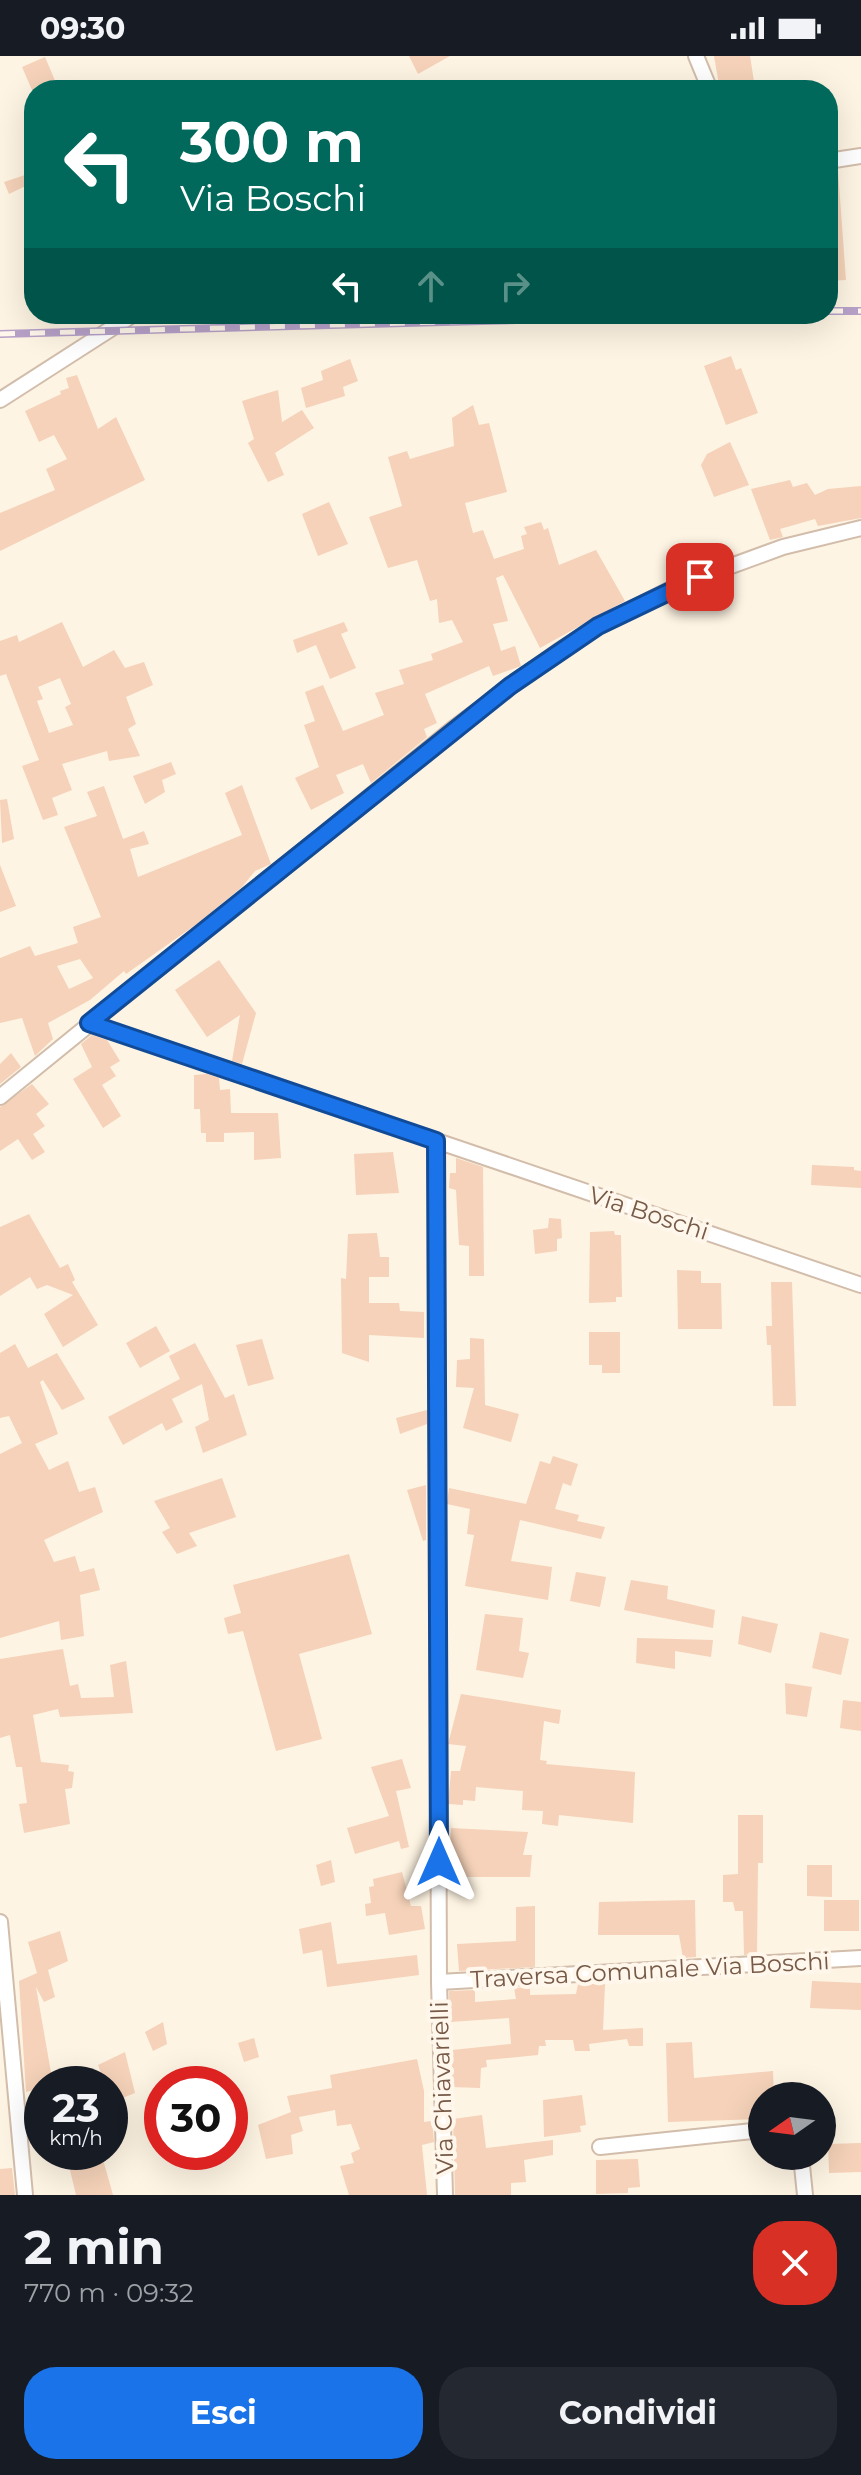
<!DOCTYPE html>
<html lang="it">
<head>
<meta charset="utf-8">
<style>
  :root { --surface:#171b24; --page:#242831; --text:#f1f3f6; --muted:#9ea1a6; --accent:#1a73e8 }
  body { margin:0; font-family:Montserrat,sans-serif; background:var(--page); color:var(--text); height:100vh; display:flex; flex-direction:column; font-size:30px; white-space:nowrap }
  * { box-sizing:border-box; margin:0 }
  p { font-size:26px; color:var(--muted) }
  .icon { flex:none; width:44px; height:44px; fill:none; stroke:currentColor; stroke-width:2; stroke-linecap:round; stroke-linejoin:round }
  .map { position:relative; height:2139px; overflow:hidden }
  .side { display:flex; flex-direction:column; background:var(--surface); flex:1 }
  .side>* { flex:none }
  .banner { position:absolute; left:24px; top:24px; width:814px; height:244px; border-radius:32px; box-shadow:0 8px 32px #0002; background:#00695c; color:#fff; overflow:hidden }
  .needle { width:52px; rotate:256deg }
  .buttons { position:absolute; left:748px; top:2026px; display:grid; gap:16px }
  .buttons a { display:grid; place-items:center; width:88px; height:88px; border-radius:50%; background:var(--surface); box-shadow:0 8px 32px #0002; font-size:40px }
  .speed { position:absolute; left:24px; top:2010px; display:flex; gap:16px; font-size:40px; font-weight:700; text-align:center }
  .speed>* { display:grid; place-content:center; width:104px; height:104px; border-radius:50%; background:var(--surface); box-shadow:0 8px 32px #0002; line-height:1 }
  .speed small { font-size:20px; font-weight:400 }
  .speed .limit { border:12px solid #d22; background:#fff; color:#111 }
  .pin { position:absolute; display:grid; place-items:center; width:68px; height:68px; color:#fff; margin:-34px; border-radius:16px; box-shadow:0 4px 12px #0006 }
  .me { position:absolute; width:88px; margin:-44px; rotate:0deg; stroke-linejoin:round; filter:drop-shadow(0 0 6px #0008) }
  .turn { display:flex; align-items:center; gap:28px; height:168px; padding:0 24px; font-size:36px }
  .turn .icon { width:104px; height:104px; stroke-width:2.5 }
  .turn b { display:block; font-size:56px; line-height:68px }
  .lanes { display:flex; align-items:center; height:76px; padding:0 24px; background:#0003; justify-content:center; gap:40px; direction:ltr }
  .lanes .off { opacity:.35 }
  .round { display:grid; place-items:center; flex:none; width:84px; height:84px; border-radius:32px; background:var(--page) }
  .head { display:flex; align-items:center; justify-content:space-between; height:136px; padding:0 24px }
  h1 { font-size:48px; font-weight:700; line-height:60px }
  .cta { display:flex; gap:16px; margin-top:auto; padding:16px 24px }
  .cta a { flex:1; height:92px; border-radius:32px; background:var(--accent); color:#fff; font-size:32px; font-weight:700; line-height:92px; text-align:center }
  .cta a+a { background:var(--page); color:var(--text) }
  .status { display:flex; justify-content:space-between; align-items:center; height:56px; padding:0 40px; background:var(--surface); direction:ltr }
  .status svg { height:22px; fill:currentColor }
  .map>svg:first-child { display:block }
</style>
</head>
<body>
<div class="status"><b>09:30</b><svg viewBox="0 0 49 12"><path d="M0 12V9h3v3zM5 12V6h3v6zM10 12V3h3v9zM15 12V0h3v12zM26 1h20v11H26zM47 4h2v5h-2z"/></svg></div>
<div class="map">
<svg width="861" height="2139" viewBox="0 0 861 2139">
  <rect width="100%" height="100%" fill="#fef4e3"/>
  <g fill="#f5d2b9" fill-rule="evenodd">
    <polygon points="409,0 450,0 418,18"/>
    <polygon points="714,0 750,0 755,32 720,34"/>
    <polygon points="45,1 59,34 32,34 22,11"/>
    <polygon points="838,114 846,224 828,225 828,115"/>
    <polygon points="34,116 34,126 9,138 4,126"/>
    <polygon points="731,300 736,314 741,312 758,357 726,369 704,310"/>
    <polygon points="350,303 358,325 343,331 345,340 306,352 301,332 323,324 321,315"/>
    <polygon points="77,319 98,373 116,361 145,424 0,495 0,457 55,434 46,413 67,403 54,379 39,386 25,355 61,338 60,335 69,332 66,322"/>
    <polygon points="278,334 282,366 302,354 314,372 275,397 284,419 268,426 248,387 254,383 242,345"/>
    <polygon points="473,349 479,369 489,367 507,436 465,447 473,477 483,474 494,503 524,493 521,480 527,478 524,471 541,466 544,474 548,472 559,509 596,494 625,545 540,592 503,519 496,522 508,565 493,568 501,595 515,590 521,610 493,620 489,610 425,638 437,667 424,673 427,681 371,727 363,708 336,719 344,737 311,754 295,722 319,711 304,669 315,665 305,636 323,629 343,675 384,659 375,637 404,628 399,614 433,604 431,598 463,586 452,564 439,567 437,543 430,545 417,504 388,512 369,461 402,450 388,401 407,395 410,403 454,390 452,362"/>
    <polygon points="730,386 749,429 714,441 701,409 707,398"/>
    <polygon points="790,424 793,431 807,427 815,439 828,433 861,430 861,462 818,470 815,463 780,473 783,481 770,484 751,433"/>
    <polygon points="329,446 348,488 318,500 302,458"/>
    <path d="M 62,566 L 83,611 L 114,594 L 125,612 L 144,606 L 153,629 L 126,641 L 136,668 L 128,673 L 140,700 L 109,705 L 107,695 L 62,708 L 72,734 L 52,742 L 58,759 L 43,764 L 22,710 L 39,704 L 6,618 L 0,620 L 0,585 L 17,579 L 19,586 ZM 60,622 L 71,648 L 65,651 L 73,669 L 49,677 L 37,645 L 43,643 L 38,631 Z"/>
    <polygon points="344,566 348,575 341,578 356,612 330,623 316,589 297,597 293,584"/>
    <polygon points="171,706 176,718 162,724 165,736 145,748 133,720"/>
    <path d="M 242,729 L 271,808 L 255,815 L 242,831 L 198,867 L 126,918 L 124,915 L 90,944 L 48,967 L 53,983 L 35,1000 L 22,962 L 0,967 L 0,902 L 30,890 L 35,900 L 78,887 L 73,871 L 101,861 L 64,771 L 97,760 L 87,736 L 104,730 L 123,783 L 144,775 L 149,788 L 130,793 L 138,821 L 242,779 L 225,737 ZM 80,903 L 93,922 L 69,933 L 57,910 Z"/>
    <polygon points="7,743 14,783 2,787 0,744"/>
    <polygon points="0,809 16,850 0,856"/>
    <polygon points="219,904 256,957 242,1008 232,1005 240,959 207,981 175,934"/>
    <polygon points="92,979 107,984 120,1005 110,1011 116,1020 102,1029 121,1060 103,1072 73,1023 92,1011 81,988"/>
    <polygon points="11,997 21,1011 0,1028 0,1008"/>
    <polygon points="207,1018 219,1022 220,1034 230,1033 231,1057 278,1057 281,1102 254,1104 254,1076 224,1077 224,1086 206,1086 206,1077 201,1077 200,1053 194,1053 194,1019"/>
    <polygon points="32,1028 49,1048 36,1058 45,1070 33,1078 45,1096 32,1104 18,1083 0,1095 0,1051"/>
    <polygon points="393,1096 399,1137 356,1139 354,1098"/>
    <polygon points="456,1102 483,1111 484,1220 469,1220 469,1190 459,1189 456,1134 449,1132 450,1117 456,1117"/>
    <polygon points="812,1109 854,1111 854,1114 861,1115 861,1132 811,1129"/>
    <polygon points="29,1158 60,1212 68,1208 75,1224 72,1226 98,1269 63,1291 44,1258 73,1239 47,1229 37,1233 30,1221 0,1240 0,1171"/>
    <polygon points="549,1162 561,1163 562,1182 557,1183 557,1195 535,1198 533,1174 548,1172"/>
    <polygon points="614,1175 615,1179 621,1179 622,1241 616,1241 616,1246 589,1247 590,1176"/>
    <polygon points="377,1177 380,1201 389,1201 389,1221 369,1221 369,1247 399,1247 400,1255 424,1256 424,1282 369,1279 369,1306 342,1297 341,1222 346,1223 348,1178"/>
    <polygon points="677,1214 701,1215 701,1227 721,1227 722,1273 678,1273"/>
    <polygon points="771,1226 792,1226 796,1350 773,1350 771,1289 767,1289 766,1270 772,1270"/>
    <polygon points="156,1270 170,1295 140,1312 126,1287"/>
    <polygon points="589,1276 620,1276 620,1317 602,1317 602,1309 589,1309"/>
    <polygon points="470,1282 484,1283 485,1349 519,1358 511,1386 463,1372 474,1332 456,1331 457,1304 470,1303"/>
    <polygon points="262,1283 274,1323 248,1330 236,1289"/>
    <polygon points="195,1287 225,1342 234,1338 247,1379 203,1397 195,1371 209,1364 202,1328 172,1343 183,1366 166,1375 162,1367 123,1389 108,1361 180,1323 169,1300"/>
    <polygon points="15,1288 28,1312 57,1297 85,1343 62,1354 43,1324 40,1326 58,1378 35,1388 49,1414 68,1405 79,1436 95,1431 103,1456 44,1484 54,1506 75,1500 80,1516 94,1512 100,1534 80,1539 84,1580 61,1584 59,1565 0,1582 0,1398 22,1387 9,1360 0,1362 0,1297"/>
    <polygon points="427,1354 427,1368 400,1378 396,1362"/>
    <polygon points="553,1400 578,1408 571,1430 563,1427 555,1453 579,1459 577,1465 605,1471 601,1483 520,1464 511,1505 552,1511 548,1544 465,1530 474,1479 467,1478 470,1453 447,1448 449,1432 526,1448 540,1405 550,1408"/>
    <polygon points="222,1422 236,1461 189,1477 197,1490 177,1498 162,1476 170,1472 154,1445"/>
    <polygon points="426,1429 426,1484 423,1485 407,1434"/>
    <polygon points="349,1498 372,1578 299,1598 322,1683 276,1695 243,1575 228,1578 224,1562 241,1557 233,1529"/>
    <polygon points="576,1516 606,1521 600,1551 570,1545"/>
    <polygon points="631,1524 668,1530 667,1543 715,1554 713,1572 624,1554"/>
    <polygon points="485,1558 523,1562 519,1595 529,1597 523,1622 476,1614"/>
    <polygon points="742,1560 778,1568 771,1597 738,1588"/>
    <polygon points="820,1576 849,1583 841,1619 812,1612"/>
    <polygon points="637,1582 713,1584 711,1601 675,1595 675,1613 636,1607"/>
    <polygon points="63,1593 70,1630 78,1628 81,1642 114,1641 110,1609 126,1605 133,1657 60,1661 58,1653 33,1659 41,1706 69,1709 68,1715 74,1716 72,1732 65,1733 70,1768 24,1777 19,1748 27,1747 22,1711 16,1711 10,1679 0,1682 0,1603"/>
    <polygon points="785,1627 812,1631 807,1661 786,1658"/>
    <polygon points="461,1638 561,1654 559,1668 544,1665 540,1704 547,1705 546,1708 635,1716 633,1767 559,1759 558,1770 542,1768 543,1755 522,1754 523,1735 476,1731 475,1745 463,1744 463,1749 448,1748 451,1715 460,1715 466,1690 448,1688"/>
    <polygon points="843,1644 861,1646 861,1675 840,1672"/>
    <polygon points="402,1703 411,1732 396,1735 409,1791 401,1793 399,1785 355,1798 347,1772 389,1760 371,1711"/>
    <polygon points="738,1759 763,1759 763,1807 758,1807 757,1898 744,1899 743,1855 735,1855 733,1846 723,1846 723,1819 738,1818"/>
    <polygon points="451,1772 528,1776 523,1799 532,1799 530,1821 449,1821"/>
    <polygon points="331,1804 335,1826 321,1830 316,1809"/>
    <polygon points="807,1809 832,1809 832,1841 807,1840"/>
    <polygon points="402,1816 411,1850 421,1850 425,1873 389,1879 385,1857 366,1860 365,1848 371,1847 369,1831 374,1830 373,1823"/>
    <polygon points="695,1844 696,1901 683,1902 679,1879 598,1879 599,1846"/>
    <rect x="824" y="1844" width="35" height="31"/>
    <polygon points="535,1850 535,1911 459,1915 457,1888 516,1885 516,1851"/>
    <polygon points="331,1866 337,1908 417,1899 419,1919 327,1931 322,1894 303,1898 299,1873"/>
    <polygon points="60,1875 68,1905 48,1914 55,1941 44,1946 36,1931 53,2028 42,2028 42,2032 26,2036 19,1925 37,1917 28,1886"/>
    <polygon points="812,1925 861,1927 861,1954 810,1952"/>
    <polygon points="578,1928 605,1928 603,1974 643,1972 643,1990 629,1990 627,1983 589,1988 590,1995 575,1995 573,1984 545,1984 546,1990 539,1990 538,1999 486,2004 487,2011 481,2012 480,2032 452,2031 452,1994 511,1988 509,1962 450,1966 449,1935 475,1934 475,1946 516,1943 514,1932 530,1931 530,1939 576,1938"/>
    <polygon points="163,1966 167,1988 153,1995 145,1976"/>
    <polygon points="254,1982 259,2001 244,2006 238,1987"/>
    <polygon points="692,1986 694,2022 773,2015 774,2040 762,2040 762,2063 668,2066 666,1987"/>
    <polygon points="125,1996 135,2037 110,2047 110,2028 76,2028 101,2017 98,2009"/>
    <polygon points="417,2003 424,2035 424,2066 431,2065 433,2074 434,2086 422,2089 427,2139 349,2139 340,2110 354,2107 351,2097 360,2093 351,2068 337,2070 335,2054 299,2061 303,2075 291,2079 293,2098 266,2103 258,2069 291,2056 287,2040 332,2032 330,2019"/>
    <polygon points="582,2039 586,2069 580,2070 581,2076 544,2081 543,2044"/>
    <polygon points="482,2059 486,2092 553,2084 553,2099 524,2104 526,2126 511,2127 511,2139 455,2139 453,2063"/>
    <polygon points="861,2087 861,2116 829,2117 828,2088"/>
    <polygon points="102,2100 113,2139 76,2139 70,2114"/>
    <polygon points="638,2103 640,2131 628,2132 628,2137 596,2138 596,2104"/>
    <polygon points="12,2112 15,2139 0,2139 0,2113"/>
  </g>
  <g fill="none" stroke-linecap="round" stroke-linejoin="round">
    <defs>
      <g id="minor">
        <polyline points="696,0 710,34"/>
        <polyline points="828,105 861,100"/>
        <polyline points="0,344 134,258"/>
        <polyline points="89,967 861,1229"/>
        <polyline points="0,1041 454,672 560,594 598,570 679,529 783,491 861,472"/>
        <polyline points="436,1085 439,1926 445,2139"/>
        <polyline points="0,1866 25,2139"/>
        <polyline points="439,1926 861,1902"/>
        <polyline points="600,2091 762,2074"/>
        <polyline points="801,2100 805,2139"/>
      </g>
    </defs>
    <use href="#minor" stroke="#d2bdab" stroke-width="18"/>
    <use href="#minor" stroke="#fff" stroke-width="14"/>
    <defs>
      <g id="rail">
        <polyline points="828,255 861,255"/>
        <polyline points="0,278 738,258"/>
      </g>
    </defs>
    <use href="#rail" stroke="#b7a1c8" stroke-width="8"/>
    <use href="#rail" stroke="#fff7eb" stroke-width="5" stroke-dasharray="15" stroke-linecap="butt"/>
  </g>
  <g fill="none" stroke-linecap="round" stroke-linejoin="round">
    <defs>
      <polyline id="route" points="439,1806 436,1085 89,967 510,630 598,570 700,521"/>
    </defs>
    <use href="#route" stroke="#114b97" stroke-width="20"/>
    <use href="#route" stroke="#1a73e8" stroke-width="14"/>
  </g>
  <g text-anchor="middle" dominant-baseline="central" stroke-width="8" stroke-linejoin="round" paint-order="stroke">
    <g font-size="24" fill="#775947" stroke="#fff7eb">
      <text transform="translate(649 1157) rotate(18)">Via Boschi</text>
      <text transform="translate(650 1914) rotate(-3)">Traversa Comunale Via Boschi</text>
      <text transform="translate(442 2032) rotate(-92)">Via Chiavarielli</text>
    </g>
  </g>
</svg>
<div class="buttons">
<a><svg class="needle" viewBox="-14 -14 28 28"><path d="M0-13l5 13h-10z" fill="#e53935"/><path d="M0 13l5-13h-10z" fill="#9ea1a6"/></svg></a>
</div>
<div class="speed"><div>23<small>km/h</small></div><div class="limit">30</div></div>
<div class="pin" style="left:700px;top:521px;background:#d93025"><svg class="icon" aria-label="arrive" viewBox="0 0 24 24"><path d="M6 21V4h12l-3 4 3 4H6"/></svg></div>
<svg class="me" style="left:439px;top:1806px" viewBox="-20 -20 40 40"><path d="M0-17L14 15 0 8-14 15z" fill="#1a73e8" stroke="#fff" stroke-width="4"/></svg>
<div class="banner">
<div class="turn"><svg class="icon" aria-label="left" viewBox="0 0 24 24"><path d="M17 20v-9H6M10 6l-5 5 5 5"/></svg><div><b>300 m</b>Via Boschi</div></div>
<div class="lanes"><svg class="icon" aria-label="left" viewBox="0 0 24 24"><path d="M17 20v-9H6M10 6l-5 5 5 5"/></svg><svg class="icon off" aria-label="ahead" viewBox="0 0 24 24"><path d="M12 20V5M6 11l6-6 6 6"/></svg><svg class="icon off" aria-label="right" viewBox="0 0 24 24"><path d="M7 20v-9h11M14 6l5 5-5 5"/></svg></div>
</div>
</div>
<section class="side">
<div class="head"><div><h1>2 min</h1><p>770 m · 09:32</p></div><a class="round" style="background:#d93025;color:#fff"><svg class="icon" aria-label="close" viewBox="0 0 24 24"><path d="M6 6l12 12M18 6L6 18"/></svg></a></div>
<div class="cta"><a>Esci</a><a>Condividi</a></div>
</section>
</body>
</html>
